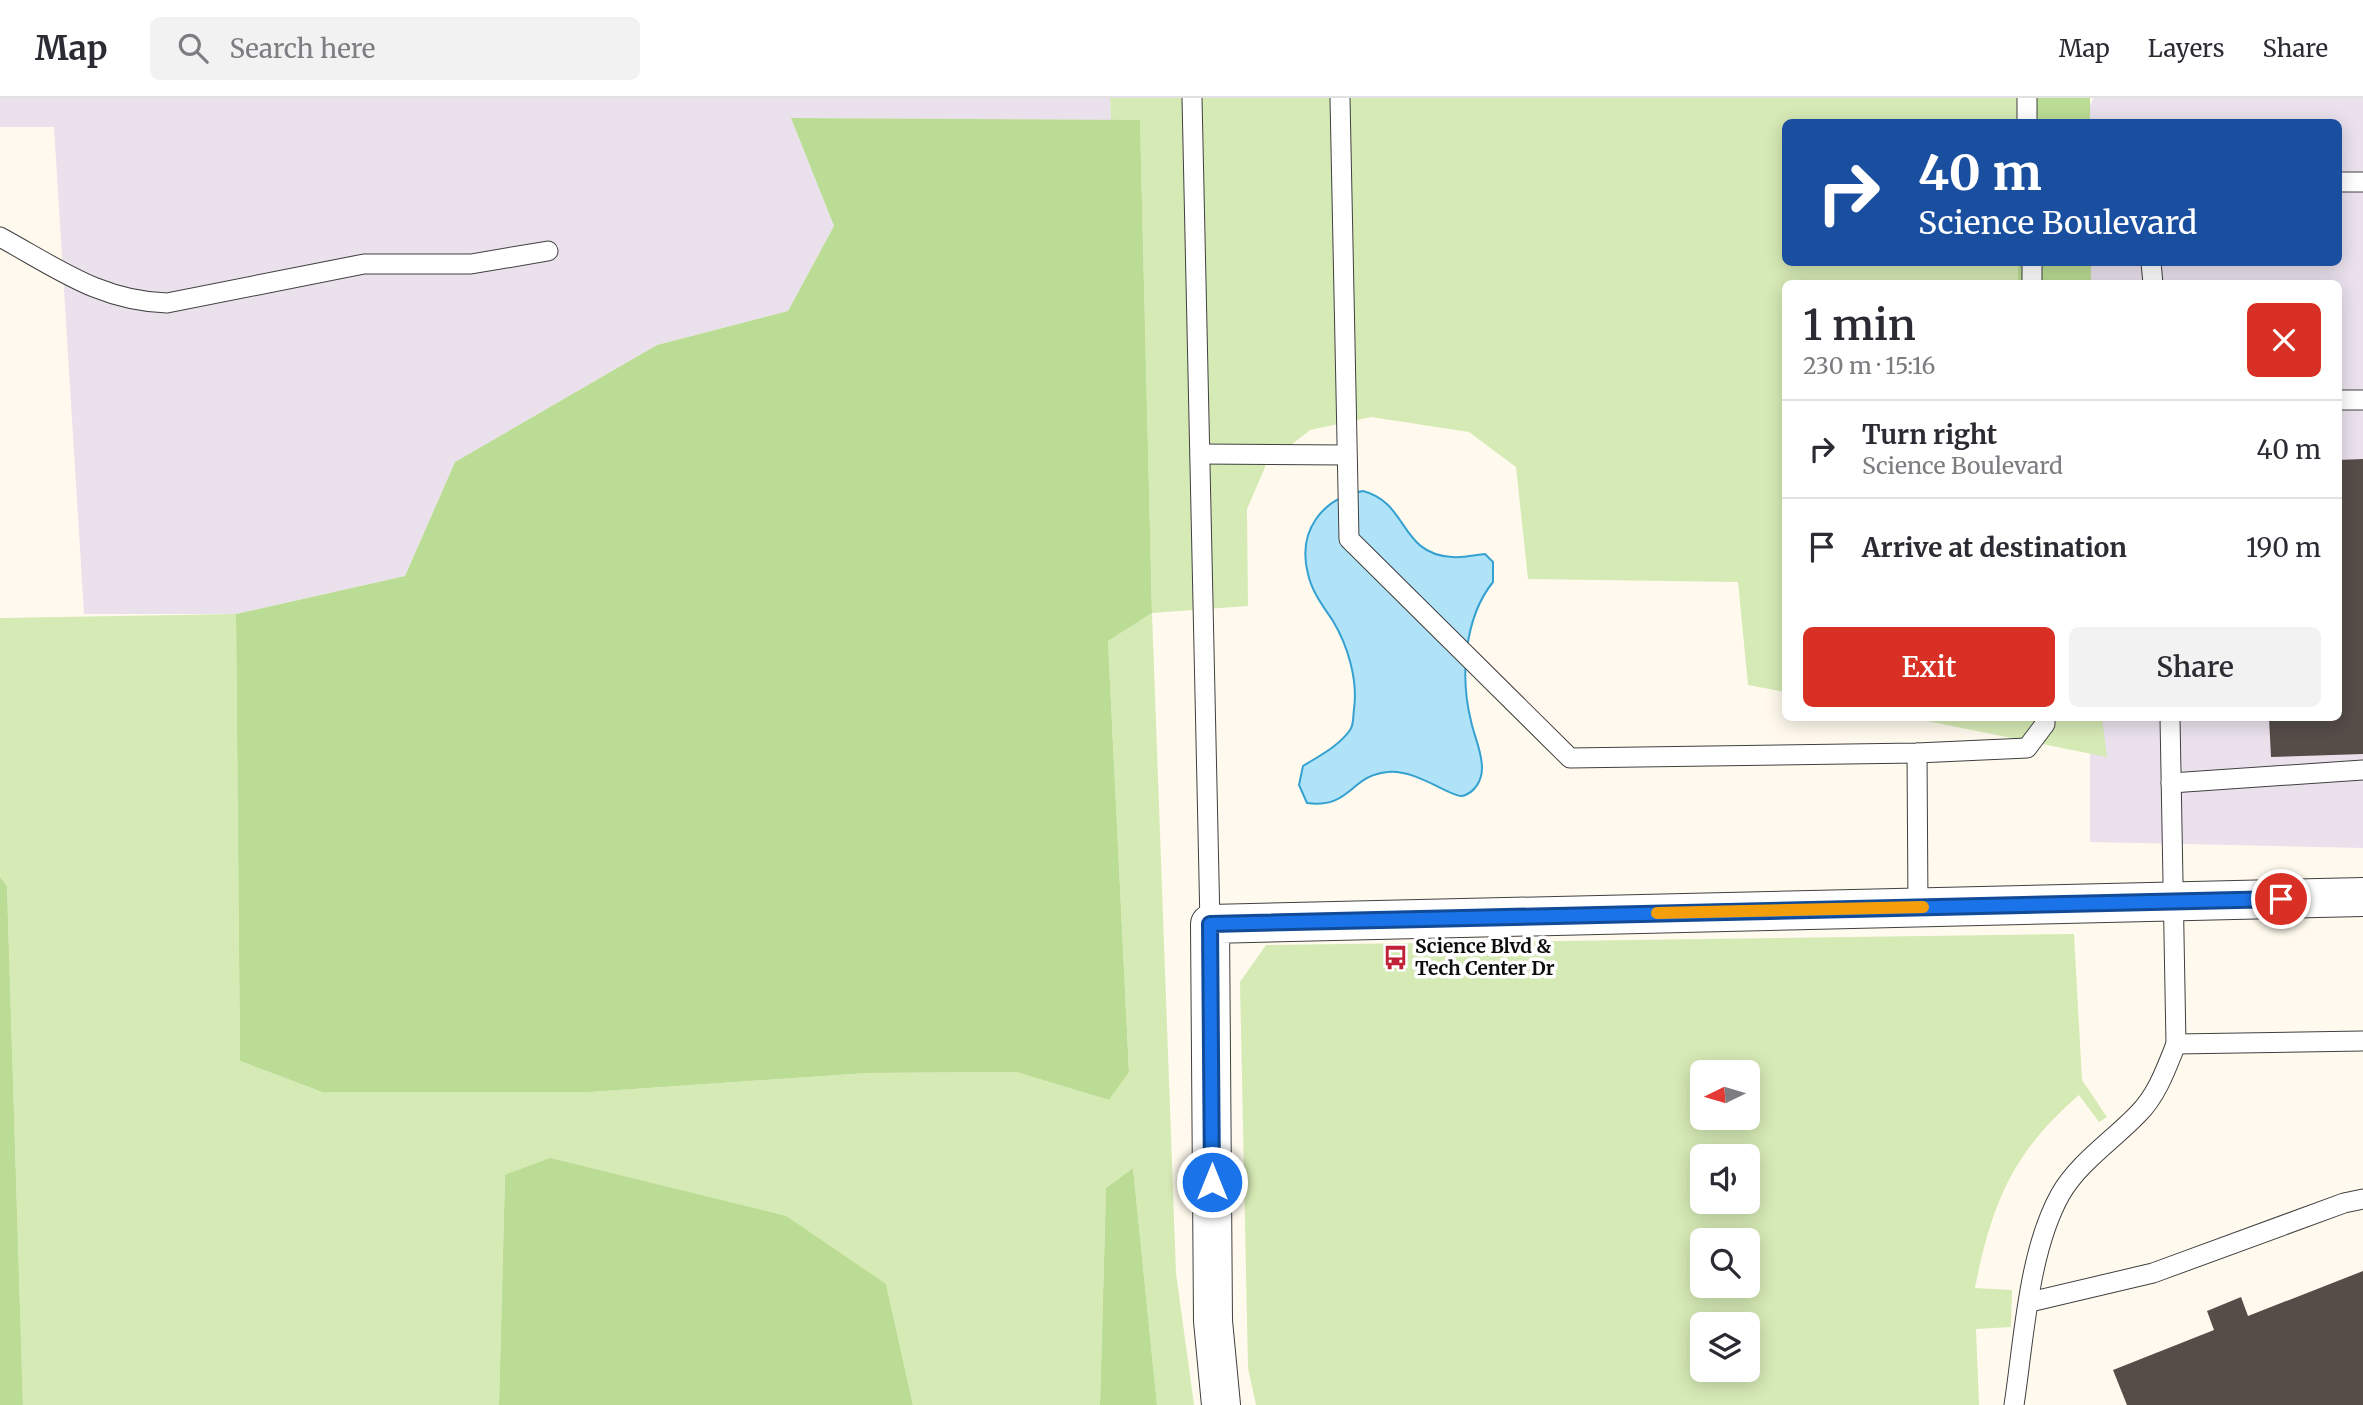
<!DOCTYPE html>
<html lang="en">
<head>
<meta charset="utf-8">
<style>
  :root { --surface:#fff; --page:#f2f2f3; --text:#2b2b33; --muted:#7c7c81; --line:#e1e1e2; --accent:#d93025 }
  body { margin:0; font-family:Merriweather,serif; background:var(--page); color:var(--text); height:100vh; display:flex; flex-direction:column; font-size:26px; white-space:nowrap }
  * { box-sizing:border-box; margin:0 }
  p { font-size:23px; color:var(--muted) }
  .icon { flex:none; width:38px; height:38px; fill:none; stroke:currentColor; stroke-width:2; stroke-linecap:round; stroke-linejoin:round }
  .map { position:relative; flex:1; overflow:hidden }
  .sheet { position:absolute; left:1782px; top:182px; width:560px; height:441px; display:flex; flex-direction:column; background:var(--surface); border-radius:10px; box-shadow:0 4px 18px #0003 }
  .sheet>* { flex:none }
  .hud { position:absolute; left:1782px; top:21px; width:560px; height:147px; border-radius:10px; box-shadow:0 4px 18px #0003; background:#1a4fa0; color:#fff; overflow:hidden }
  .needle { width:46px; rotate:265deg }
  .fabs { position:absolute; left:1690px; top:962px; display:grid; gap:14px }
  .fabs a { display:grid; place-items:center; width:70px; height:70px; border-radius:10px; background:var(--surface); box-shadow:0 4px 18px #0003; font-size:35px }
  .pin { position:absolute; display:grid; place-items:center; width:60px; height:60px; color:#fff; margin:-30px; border:4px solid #fff; border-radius:50%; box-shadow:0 2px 7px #0007 }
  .me { position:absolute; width:77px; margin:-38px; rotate:0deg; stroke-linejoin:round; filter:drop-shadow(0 0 5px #0008) }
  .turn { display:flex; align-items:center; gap:24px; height:147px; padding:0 21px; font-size:32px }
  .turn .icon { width:91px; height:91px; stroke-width:2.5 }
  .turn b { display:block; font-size:49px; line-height:60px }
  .round { display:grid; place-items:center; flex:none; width:74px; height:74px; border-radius:10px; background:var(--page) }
  .headline { display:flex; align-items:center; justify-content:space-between; height:119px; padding:0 21px }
  h1 { font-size:42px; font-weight:600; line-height:52px }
  .cta { display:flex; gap:14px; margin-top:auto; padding:14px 21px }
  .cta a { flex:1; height:80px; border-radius:10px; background:var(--accent); color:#fff; font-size:28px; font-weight:600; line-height:80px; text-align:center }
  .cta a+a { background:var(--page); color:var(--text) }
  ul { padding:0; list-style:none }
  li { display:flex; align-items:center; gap:21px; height:98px; padding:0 21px; border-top:2px solid var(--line) }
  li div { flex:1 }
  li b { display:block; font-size:26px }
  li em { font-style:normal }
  header { display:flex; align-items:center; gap:42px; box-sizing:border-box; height:98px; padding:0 35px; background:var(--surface); border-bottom:2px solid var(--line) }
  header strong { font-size:33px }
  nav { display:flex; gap:38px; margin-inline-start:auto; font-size:24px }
  .search { width:490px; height:63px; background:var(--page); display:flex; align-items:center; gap:18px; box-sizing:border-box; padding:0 24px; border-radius:10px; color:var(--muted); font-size:26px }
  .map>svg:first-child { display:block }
</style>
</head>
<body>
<header>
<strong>Map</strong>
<div class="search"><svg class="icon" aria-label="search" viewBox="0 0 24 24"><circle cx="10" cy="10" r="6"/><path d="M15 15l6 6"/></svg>Search here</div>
<nav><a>Map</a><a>Layers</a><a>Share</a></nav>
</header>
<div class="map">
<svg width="2363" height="1307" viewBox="0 0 2363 1307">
  <rect width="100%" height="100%" fill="#fffaed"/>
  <g fill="#eae1ec">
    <polygon points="0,0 1110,0 1111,22 791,20 834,128 788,213 657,247 455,364 405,478 236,516 84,516 54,29 0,29"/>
    <polygon points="2094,0 2363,0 2363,750 2090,744 2090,620 2338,620 2338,186 2090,185 2090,165 2338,164 2338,24 2090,24 2090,7"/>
  </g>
  <g fill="#d6eab5" fill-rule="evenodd">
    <polygon points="1110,0 2018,0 2018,24 1785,24 1785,164 2018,165 2018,185 1785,186 1785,594 1748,587 1738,484 1528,481 1516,369 1469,334 1371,319 1310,332 1266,367 1247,411 1248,508 1152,515 1176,1175 1194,1307 1157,1307 1133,1070 1106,1090 1100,1307 913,1307 886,1186 505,1077 499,1307 23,1307 7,788 0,779 0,520 236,516 240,963 322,994 590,994 867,975 1016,974 1109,1002 1129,973 1108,543 1152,515 1140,22 1111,22"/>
    <polygon points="1912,620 2102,620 2107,659"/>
    <path d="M 2074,836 L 2082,982 L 2107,1019 L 2099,1024 L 2079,997 C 2012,1055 1992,1105 1975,1190 L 2012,1192 L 2011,1229 L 1976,1231 L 1979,1307 L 1256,1307 L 1248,1270 L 1240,884 L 1266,847 ZM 1703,975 L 1748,975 L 1748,1020 L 1703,1020 ZM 1703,1059 L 1748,1059 L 1748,1104 L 1703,1104 ZM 1703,1143 L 1748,1143 L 1748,1188 L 1703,1188 ZM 1703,1227 L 1748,1227 L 1748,1272 L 1703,1272 Z"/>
  </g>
  <g fill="#bbdc94">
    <rect x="2018" y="0" width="72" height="24"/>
    <polygon points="791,20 1140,22 1152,515 1108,543 1129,974 1109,1002 1016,974 867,975 590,994 322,994 240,963 236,516 405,478 455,364 657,247 788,213 834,128"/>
    <rect x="2018" y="165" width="73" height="20"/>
    <polygon points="0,779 7,788 23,1307 0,1307"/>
    <polygon points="550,1060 786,1118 886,1186 913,1307 499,1307 505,1077"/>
    <polygon points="1133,1070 1157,1307 1100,1307 1106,1090"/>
  </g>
  <path fill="#b0e3f8" stroke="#35a1d1" stroke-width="2" d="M 1363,393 C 1409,405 1399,456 1452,459 C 1463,460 1475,457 1485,456 L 1493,464 L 1493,484 C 1464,520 1460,579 1471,623 C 1474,638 1482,653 1482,670 C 1482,682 1475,695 1462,698 C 1452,700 1416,671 1388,674 C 1350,677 1351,711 1307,705 L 1299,687 L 1303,668 C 1319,658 1339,648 1350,632 C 1354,627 1353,617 1354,611 C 1358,582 1348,548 1333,523 C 1323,508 1312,494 1308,476 C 1297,433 1322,400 1363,393 Z"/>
  <g fill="#564d49">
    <polygon points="2363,361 2363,656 2271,659 2269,620 2338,620 2338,362"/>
    <polygon points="2363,1173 2363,1307 2127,1307 2113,1272 2214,1232 2207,1213 2241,1199 2248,1218"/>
  </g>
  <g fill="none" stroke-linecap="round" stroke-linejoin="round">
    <defs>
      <g id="service">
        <polyline points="1192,0 1210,826"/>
        <polyline points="1340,0 1349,441 1570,660 1917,655 2027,650 2045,626 2045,620"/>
        <polyline points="2027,0 2027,24"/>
        <polyline points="2338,84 2363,84"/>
        <path d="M 0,139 C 57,170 100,203 167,205 L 364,166 L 471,166 L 548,153"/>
        <polyline points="2032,164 2032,186"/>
        <polyline points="2151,164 2153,186"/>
        <polyline points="2338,302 2363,302"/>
        <polyline points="1200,356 1346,357"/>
        <polyline points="2170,620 2176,946 2363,943"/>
        <polyline points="1917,655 1918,809"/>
        <polyline points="2171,685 2363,672"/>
        <polyline points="2030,1204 2153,1175 2344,1105 2363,1101"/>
        <path d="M 2014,1307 C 2024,1242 2028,1155 2060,1097 C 2078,1065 2112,1043 2138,1016 C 2157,997 2166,971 2176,946"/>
      </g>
      <polyline id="minor" points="1221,1307 1213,1223 1210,826 2363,799"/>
    </defs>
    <use href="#service" stroke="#404040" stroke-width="21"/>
    <use href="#minor" stroke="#404040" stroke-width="40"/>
    <use href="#service" stroke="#fff" stroke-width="19"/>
    <use href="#minor" stroke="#fff" stroke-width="38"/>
  </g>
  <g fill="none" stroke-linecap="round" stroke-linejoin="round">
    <defs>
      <polyline id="route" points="1212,1084 1210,826 2281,801"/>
    </defs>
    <use href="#route" stroke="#114b97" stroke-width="18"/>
    <use href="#route" stroke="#1a73e8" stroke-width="12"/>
    <polyline stroke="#f59e0b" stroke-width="12" points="1657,815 1923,809"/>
  </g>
  <defs>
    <symbol id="bus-bare" viewBox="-9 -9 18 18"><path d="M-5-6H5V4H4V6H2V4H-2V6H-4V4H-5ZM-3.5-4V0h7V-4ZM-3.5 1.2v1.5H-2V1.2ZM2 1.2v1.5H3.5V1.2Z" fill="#c12137" stroke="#fff" stroke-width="2.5" paint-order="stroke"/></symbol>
  </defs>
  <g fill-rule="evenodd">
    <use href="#bus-bare" x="1378" y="842" width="35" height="35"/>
  </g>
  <g text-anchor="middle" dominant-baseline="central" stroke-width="7" stroke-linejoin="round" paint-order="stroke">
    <g font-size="19" font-weight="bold" fill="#0d0d0d" stroke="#fff" text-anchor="start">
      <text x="1415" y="848">Science Blvd &amp;<tspan x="1415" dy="22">Tech Center Dr</tspan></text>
    </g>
  </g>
</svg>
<div class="fabs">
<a><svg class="needle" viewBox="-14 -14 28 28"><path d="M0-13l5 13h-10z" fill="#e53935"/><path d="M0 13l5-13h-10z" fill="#7c7c81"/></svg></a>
<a><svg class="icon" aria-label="sound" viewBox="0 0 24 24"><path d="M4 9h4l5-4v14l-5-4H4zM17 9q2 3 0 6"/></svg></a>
<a><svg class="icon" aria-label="search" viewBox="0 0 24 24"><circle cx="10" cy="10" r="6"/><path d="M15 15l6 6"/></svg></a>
<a><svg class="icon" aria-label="layers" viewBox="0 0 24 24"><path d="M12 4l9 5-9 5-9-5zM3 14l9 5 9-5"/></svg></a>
</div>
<div class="pin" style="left:2281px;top:801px;background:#d93025"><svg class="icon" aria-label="arrive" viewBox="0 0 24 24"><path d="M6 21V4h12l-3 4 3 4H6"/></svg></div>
<svg class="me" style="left:1212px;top:1084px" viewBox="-20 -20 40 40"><circle r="17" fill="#1a73e8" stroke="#fff" stroke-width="3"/><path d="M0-11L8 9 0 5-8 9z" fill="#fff"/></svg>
<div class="hud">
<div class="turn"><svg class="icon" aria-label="right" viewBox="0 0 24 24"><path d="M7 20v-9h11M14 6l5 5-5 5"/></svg><div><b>40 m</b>Science Boulevard</div></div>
</div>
<section class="sheet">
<div class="headline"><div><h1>1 min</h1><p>230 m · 15:16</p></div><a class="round" style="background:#d93025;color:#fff"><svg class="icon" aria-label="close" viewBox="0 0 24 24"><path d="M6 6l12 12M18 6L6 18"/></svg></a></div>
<ul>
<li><svg class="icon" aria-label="right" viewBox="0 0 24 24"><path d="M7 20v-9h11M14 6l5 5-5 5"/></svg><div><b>Turn right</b><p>Science Boulevard</p></div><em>40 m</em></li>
<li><svg class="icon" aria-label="arrive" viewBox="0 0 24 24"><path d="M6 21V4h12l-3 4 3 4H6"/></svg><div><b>Arrive at destination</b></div><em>190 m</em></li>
</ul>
<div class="cta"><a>Exit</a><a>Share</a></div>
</section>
</div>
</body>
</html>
